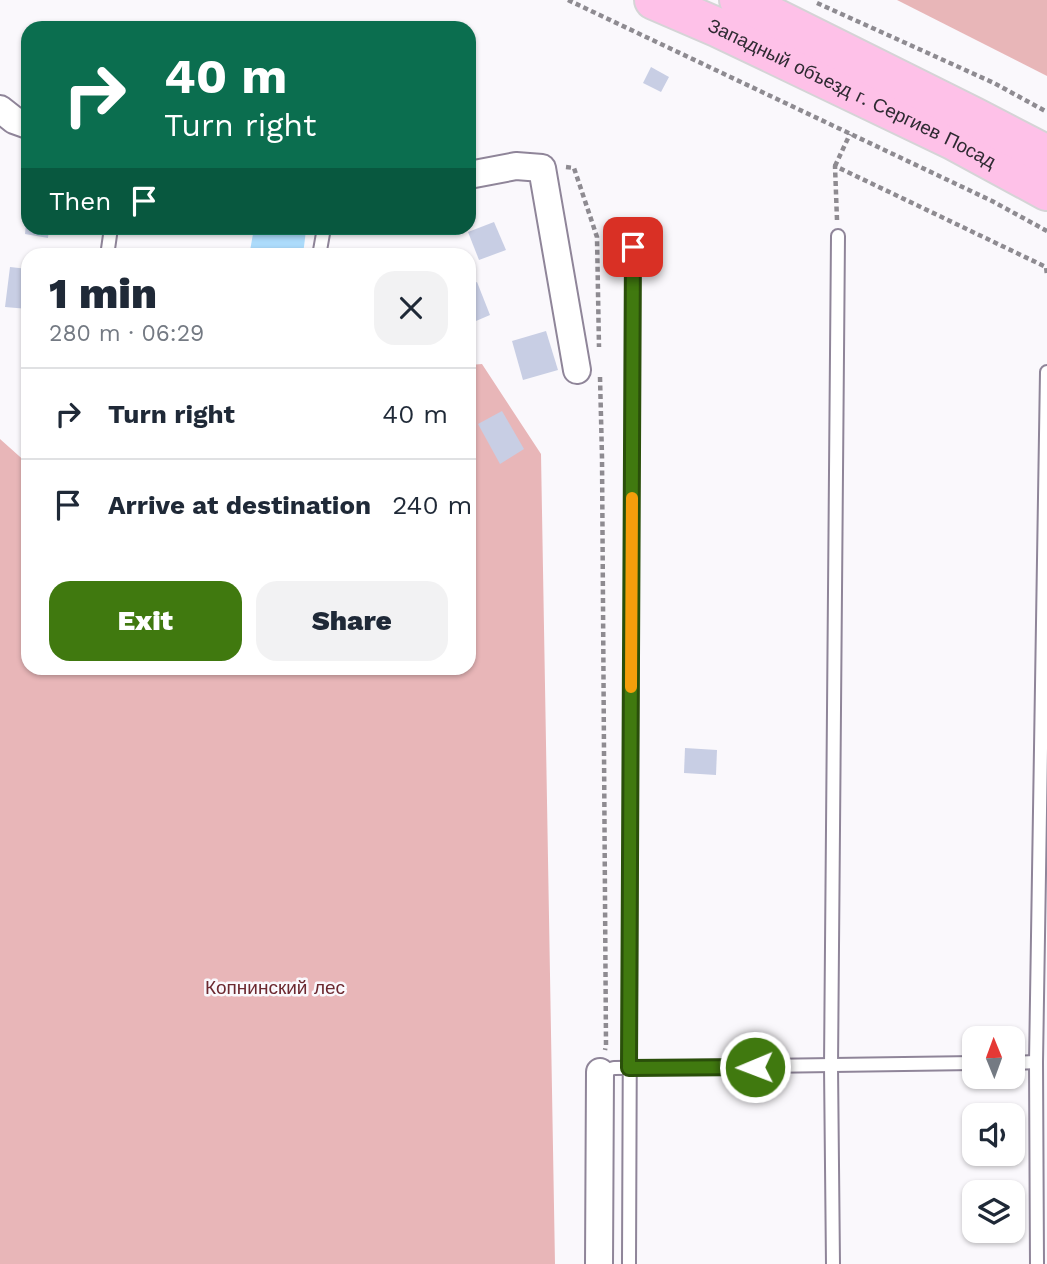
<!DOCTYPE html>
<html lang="en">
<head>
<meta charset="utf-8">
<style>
  :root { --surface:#fff; --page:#f2f2f3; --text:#1f2937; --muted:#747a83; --line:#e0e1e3; --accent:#40790f }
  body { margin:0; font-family:"Work Sans",sans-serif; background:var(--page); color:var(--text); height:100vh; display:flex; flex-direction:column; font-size:26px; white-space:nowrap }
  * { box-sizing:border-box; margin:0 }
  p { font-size:23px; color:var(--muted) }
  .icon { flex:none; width:38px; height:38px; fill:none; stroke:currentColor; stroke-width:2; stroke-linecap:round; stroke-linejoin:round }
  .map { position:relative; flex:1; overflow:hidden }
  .drawer { position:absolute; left:21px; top:248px; width:455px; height:427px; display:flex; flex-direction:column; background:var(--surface); border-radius:21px; box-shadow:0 2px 5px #0004 }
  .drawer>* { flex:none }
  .hud { position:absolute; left:21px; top:21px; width:455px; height:214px; border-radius:21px; box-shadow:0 2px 5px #0004; background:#0b6e4f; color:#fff; overflow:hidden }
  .needle { width:46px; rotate:359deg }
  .controls { position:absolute; left:962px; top:1026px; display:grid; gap:14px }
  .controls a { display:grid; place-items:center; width:63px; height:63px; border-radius:14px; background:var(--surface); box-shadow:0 2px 5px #0004; font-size:35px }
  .pin { position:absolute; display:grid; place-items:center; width:60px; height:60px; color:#fff; margin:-30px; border-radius:14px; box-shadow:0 4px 10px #0006 }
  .me { position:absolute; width:77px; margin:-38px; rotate:269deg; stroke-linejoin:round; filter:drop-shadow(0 0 5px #0008) }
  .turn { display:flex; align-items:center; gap:24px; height:147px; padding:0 28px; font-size:32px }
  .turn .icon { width:91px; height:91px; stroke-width:2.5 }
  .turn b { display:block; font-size:49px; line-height:60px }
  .then { display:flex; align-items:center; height:66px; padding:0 28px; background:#0003; gap:14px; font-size:26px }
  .round { display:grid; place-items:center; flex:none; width:74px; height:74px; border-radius:21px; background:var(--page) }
  .summary { display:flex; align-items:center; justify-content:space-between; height:119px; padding:0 28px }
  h1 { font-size:42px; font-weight:800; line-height:52px }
  .action { display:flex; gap:14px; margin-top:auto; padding:14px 28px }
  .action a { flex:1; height:80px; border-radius:21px; background:var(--accent); color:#fff; font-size:28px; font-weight:800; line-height:80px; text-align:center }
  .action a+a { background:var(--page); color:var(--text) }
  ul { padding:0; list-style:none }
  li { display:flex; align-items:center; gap:21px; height:91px; padding:0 28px; border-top:2px solid var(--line) }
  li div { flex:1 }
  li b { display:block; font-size:26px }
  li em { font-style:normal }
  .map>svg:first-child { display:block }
</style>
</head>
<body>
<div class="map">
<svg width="1047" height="1264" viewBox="0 0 1047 1264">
  <rect width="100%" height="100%" fill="#faf8fc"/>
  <g fill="#e8b6b8">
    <polygon points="897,0 1047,0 1047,76"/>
    <polygon points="482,364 541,454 555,1264 0,1264 0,439 28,464 28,668 469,668 469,365"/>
  </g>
  <polygon fill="#acdbfb" points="254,228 288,228 306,230 303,255 257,255 250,251"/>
  <g fill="#c8cee4">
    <polygon points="651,67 669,77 661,92 643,83"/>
    <polygon points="494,222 506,250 479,260 468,232"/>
    <polygon points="26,223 28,223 28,228 49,228 48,238 25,234"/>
    <polygon points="10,267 28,269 28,309 5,307"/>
    <polygon points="477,282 490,315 469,324 469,285"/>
    <polygon points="546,331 558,370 523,380 512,341"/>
    <polygon points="502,411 524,449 500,464 478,424"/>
    <polygon points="685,748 717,750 716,775 684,773"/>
  </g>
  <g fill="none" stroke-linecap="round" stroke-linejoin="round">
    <defs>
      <g id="lane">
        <polyline points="107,256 111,228"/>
        <polyline points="319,256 324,228"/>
        <polyline points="1013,1063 1036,1062"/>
        <polyline points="600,1072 614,1068 975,1063"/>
        <polyline points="629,1264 633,247"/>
        <polyline points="833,1264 831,1066 838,236"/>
        <polyline points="1037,1264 1036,1062 1047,372"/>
      </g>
      <g id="street">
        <polyline points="0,109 14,120 28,125"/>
        <polyline points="469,175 516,166 542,168 577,370"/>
        <polyline points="599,1264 600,1072"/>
      </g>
      <g id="primary">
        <path id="s1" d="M 654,0 L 719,28 L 953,140 L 1047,191"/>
        <polyline points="739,0 974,117 1047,155"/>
      </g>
    </defs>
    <use href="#lane" stroke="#8f8599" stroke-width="16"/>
    <use href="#street" stroke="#8f8599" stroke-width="30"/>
    <use href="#primary" stroke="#d5d4d6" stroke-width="42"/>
    <g stroke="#8e8b91" stroke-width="4.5" stroke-dasharray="5 3.5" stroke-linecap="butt">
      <polyline points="568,0 992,201 1047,231"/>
      <polyline points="817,3 994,83 1047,112"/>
      <polyline points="835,166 850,134"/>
      <polyline points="566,167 574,168 597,237 599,347"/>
      <polyline points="837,220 835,166 1046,267 1047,275"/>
      <polyline points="600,377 602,457 606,1045 605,1050"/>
    </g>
    <use href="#lane" stroke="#fff" stroke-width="12"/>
    <use href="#street" stroke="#fff" stroke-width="26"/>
    <use href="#primary" stroke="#fec1e8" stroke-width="38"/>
  </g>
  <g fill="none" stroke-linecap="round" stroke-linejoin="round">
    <defs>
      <polyline id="route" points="633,247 629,1068 755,1067"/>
    </defs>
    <use href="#route" stroke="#2a4f0a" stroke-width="18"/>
    <use href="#route" stroke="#40790f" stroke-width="12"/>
    <polyline stroke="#f59e0b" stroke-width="12" points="631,687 632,498"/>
  </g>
  <g text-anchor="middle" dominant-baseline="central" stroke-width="5" stroke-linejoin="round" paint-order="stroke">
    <g font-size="19" fill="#2e2a32" stroke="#faf8fc">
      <text stroke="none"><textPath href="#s1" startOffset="219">Западный объезд г. Сергиев Посад</textPath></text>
    </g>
    <g font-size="19" fill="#6c2930" stroke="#faf8fc">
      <text x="275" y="987">Копнинский лес</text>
    </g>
  </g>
</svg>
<div class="controls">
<a><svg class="needle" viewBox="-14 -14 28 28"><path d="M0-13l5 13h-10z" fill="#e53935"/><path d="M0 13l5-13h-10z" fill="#747a83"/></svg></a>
<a><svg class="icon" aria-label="sound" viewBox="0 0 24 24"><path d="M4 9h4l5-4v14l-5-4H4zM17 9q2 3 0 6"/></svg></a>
<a><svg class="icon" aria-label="layers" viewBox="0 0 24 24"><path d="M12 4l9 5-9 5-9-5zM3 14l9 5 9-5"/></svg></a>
</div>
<div class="pin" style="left:633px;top:247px;background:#d93025"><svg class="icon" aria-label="arrive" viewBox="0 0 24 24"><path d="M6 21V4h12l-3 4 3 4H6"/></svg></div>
<svg class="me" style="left:755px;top:1067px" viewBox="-20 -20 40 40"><circle r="17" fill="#40790f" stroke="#fff" stroke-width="3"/><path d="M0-11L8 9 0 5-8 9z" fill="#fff"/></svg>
<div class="hud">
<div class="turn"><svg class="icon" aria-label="right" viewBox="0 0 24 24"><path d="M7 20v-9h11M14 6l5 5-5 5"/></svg><div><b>40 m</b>Turn right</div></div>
<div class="then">Then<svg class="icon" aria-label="arrive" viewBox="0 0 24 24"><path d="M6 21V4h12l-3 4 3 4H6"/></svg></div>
</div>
<section class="drawer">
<div class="summary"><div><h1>1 min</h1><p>280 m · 06:29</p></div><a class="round"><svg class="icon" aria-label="close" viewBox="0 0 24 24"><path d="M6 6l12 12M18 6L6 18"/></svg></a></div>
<ul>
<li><svg class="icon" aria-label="right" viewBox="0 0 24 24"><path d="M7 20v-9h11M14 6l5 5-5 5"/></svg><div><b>Turn right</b></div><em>40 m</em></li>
<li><svg class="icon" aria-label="arrive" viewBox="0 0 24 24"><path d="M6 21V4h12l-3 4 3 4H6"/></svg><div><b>Arrive at destination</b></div><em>240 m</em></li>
</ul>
<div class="action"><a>Exit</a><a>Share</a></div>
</section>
</div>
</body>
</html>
